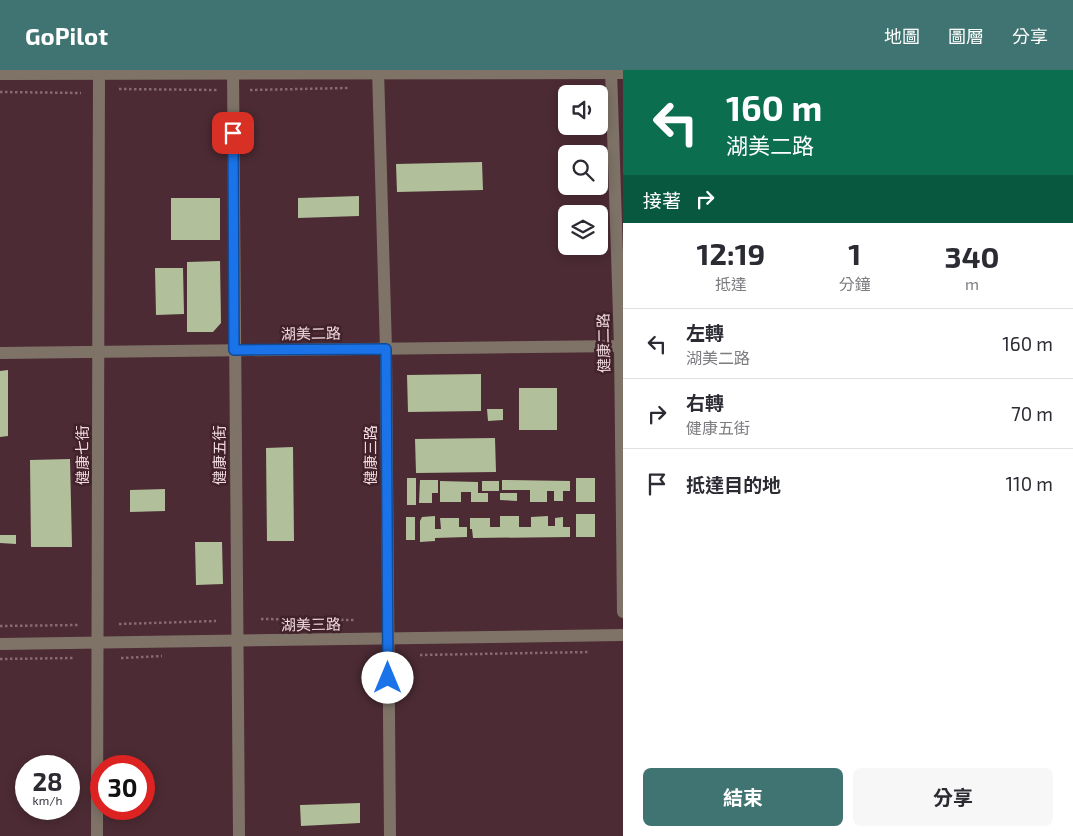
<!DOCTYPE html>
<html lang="zh-TW">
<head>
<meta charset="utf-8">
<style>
  :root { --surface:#fff; --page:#f7f7f7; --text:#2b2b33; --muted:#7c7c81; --line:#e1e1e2; --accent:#407472 }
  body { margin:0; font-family:"Exo 2","Noto Sans TC",sans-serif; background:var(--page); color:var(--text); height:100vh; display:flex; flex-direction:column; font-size:19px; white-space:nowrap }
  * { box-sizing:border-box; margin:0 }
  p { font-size:16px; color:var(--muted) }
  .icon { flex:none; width:28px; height:28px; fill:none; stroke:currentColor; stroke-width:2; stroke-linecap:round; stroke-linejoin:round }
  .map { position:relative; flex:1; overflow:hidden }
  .panel { display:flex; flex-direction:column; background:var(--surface); width:450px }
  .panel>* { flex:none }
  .top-card { background:#0b6e4f; color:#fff; overflow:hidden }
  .tools { position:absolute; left:558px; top:15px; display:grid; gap:10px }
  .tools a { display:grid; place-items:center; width:50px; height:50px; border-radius:8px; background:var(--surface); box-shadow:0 2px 12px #0003; font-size:25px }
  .speed { position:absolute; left:15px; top:685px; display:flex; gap:10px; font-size:25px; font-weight:700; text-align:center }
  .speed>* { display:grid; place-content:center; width:65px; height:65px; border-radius:50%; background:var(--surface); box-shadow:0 2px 12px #0003; line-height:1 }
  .speed small { font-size:12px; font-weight:400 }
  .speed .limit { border:8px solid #d22; background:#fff; color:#111 }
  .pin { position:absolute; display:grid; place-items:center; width:42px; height:42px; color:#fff; margin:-21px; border-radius:10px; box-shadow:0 2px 8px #0006 }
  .me { position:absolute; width:55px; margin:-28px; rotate:0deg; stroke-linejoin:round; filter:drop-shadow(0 0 4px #0008) }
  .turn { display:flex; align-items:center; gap:18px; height:105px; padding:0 20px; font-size:22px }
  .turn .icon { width:65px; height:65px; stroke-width:2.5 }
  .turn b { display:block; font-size:35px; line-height:42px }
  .then { display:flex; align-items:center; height:48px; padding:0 20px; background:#0003; gap:10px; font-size:19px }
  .eta { display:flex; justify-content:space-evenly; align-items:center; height:85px; text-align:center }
  .eta b { font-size:30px; font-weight:700; line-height:35px }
  .primary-button { display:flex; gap:10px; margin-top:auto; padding:10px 20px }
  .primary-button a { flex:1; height:58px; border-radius:8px; background:var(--accent); color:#fff; font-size:20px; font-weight:700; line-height:58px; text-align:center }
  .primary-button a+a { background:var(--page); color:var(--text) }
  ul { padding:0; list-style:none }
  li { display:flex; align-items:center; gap:15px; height:70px; padding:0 20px; border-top:1px solid var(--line) }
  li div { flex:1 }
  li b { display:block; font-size:19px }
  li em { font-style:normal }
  header { display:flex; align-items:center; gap:30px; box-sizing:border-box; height:70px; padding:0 25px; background:var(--accent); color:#fff }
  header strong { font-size:24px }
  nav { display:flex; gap:28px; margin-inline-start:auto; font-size:18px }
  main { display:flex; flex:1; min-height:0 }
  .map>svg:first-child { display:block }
</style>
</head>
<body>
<header>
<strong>GoPilot</strong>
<nav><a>地圖</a><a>圖層</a><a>分享</a></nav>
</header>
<main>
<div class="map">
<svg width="623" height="766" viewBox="0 0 623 766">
  <rect width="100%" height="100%" fill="#4c2b34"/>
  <g fill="#b2bf9b">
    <polygon points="482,92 483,120 397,122 396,94"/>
    <polygon points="359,126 359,146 298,148 298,128"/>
    <rect x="171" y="128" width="49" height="42"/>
    <polygon points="220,191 221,253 213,262 187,262 187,192"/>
    <polygon points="155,198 183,198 184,244 156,245"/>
    <polygon points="8,300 8,366 0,367 0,301"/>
    <polygon points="481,304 481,341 408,342 407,305"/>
    <rect x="519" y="318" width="38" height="42"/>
    <polygon points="487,339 503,339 503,350 488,351"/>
    <polygon points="495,368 496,402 416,403 415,369"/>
    <polygon points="293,377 294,471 267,471 266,378"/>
    <polygon points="70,389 72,477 31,477 30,390"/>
    <rect x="407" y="408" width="9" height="27"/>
    <rect x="576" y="408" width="19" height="24"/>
    <polygon points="420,410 438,410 438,423 432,423 432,433 419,433"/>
    <polygon points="502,410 570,411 570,421 563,421 563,431 554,431 554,421 547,421 547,432 530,432 530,420 502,420"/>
    <polygon points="440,411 478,412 478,423 488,423 488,432 471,432 471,422 461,422 461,432 440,432"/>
    <rect x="482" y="411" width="17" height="10"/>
    <polygon points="165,419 165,441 130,442 130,420"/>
    <polygon points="500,423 517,423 517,431 500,430"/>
    <rect x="576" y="444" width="19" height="23"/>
    <polygon points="435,446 435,459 441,459 440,448 459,448 459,457 467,457 467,467 435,468 435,471 420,472 420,451 422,447"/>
    <polygon points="500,446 519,446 519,457 531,457 531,447 548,446 548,456 555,456 555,448 563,447 563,457 570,457 570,467 473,468 472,459 470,459 470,448 490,448 490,457 500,457"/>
    <rect x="406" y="447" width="9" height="23"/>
    <polygon points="0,465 16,465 16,474 0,473"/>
    <polygon points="195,472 222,472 223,514 196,515"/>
    <polygon points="360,733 360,753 301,756 300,735"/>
  </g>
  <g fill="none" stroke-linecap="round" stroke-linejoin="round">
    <g stroke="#876a72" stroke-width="2.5" stroke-dasharray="2.5 2.5" stroke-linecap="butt">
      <polyline points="119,19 218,20"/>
      <polyline points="250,20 348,18"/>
      <polyline points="0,22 81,23"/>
      <polyline points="261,549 356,550"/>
      <polyline points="119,554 216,551"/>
      <polyline points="0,556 78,555"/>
      <polyline points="420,585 590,582"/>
      <polyline points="121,588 162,586"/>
      <polyline points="0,589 75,588"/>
    </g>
    <g stroke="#7f7368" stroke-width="12">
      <polyline points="233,0 239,766"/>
      <polyline points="378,0 386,279 390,766"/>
      <polyline points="611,0 620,276 623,542"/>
      <polyline points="0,4 623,3"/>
      <polyline points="0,283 623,276"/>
      <polyline points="0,574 623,565"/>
      <polyline points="97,766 99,0"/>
    </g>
  </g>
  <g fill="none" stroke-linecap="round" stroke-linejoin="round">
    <defs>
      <polyline id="route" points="233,63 234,280 386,279 388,608"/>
    </defs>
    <use href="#route" stroke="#114b97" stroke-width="12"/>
    <use href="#route" stroke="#1a73e8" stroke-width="9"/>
  </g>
  <g text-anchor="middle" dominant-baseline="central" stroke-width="5" stroke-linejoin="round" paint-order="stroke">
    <g font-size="15" fill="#f0dadf" stroke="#41212a">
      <text transform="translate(311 263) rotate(-1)">湖美二路</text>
      <text transform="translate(603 273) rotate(-91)">健康二路</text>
      <text transform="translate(82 385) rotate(-90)">健康七街</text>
      <text transform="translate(219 385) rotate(-90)">健康五街</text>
      <text transform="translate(370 385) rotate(-90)">健康三路</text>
      <text transform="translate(311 554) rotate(-1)">湖美三路</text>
    </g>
  </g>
</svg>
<div class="tools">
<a><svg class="icon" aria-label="sound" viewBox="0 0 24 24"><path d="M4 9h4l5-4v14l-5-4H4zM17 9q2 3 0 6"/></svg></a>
<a><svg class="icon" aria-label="search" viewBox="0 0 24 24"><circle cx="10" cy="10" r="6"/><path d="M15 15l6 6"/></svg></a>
<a><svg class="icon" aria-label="layers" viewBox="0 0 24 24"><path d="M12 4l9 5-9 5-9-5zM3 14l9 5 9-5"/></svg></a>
</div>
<div class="speed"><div>28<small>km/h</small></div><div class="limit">30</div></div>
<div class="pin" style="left:233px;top:63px;background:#d93025"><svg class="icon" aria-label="arrive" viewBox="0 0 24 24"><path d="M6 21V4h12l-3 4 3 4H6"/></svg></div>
<svg class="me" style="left:388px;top:608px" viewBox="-20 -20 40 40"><circle r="19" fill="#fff"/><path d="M0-13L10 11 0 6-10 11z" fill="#1a73e8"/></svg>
</div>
<section class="panel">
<div class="top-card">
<div class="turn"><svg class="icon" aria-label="left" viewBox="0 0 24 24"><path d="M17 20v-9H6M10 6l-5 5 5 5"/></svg><div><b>160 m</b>湖美二路</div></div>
<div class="then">接著<svg class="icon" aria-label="right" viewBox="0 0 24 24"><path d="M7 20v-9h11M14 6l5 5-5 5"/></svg></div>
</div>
<div class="eta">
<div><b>12:19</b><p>抵達</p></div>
<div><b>1</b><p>分鐘</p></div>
<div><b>340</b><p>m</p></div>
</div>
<ul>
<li><svg class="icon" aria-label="left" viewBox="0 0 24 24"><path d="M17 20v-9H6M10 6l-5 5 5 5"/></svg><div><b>左轉</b><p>湖美二路</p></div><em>160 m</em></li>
<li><svg class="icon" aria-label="right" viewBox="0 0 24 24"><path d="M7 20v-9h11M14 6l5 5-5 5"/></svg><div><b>右轉</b><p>健康五街</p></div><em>70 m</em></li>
<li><svg class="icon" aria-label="arrive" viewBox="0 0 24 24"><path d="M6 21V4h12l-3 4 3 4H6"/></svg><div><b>抵達目的地</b></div><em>110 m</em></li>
</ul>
<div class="primary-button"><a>結束</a><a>分享</a></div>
</section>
</main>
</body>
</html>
